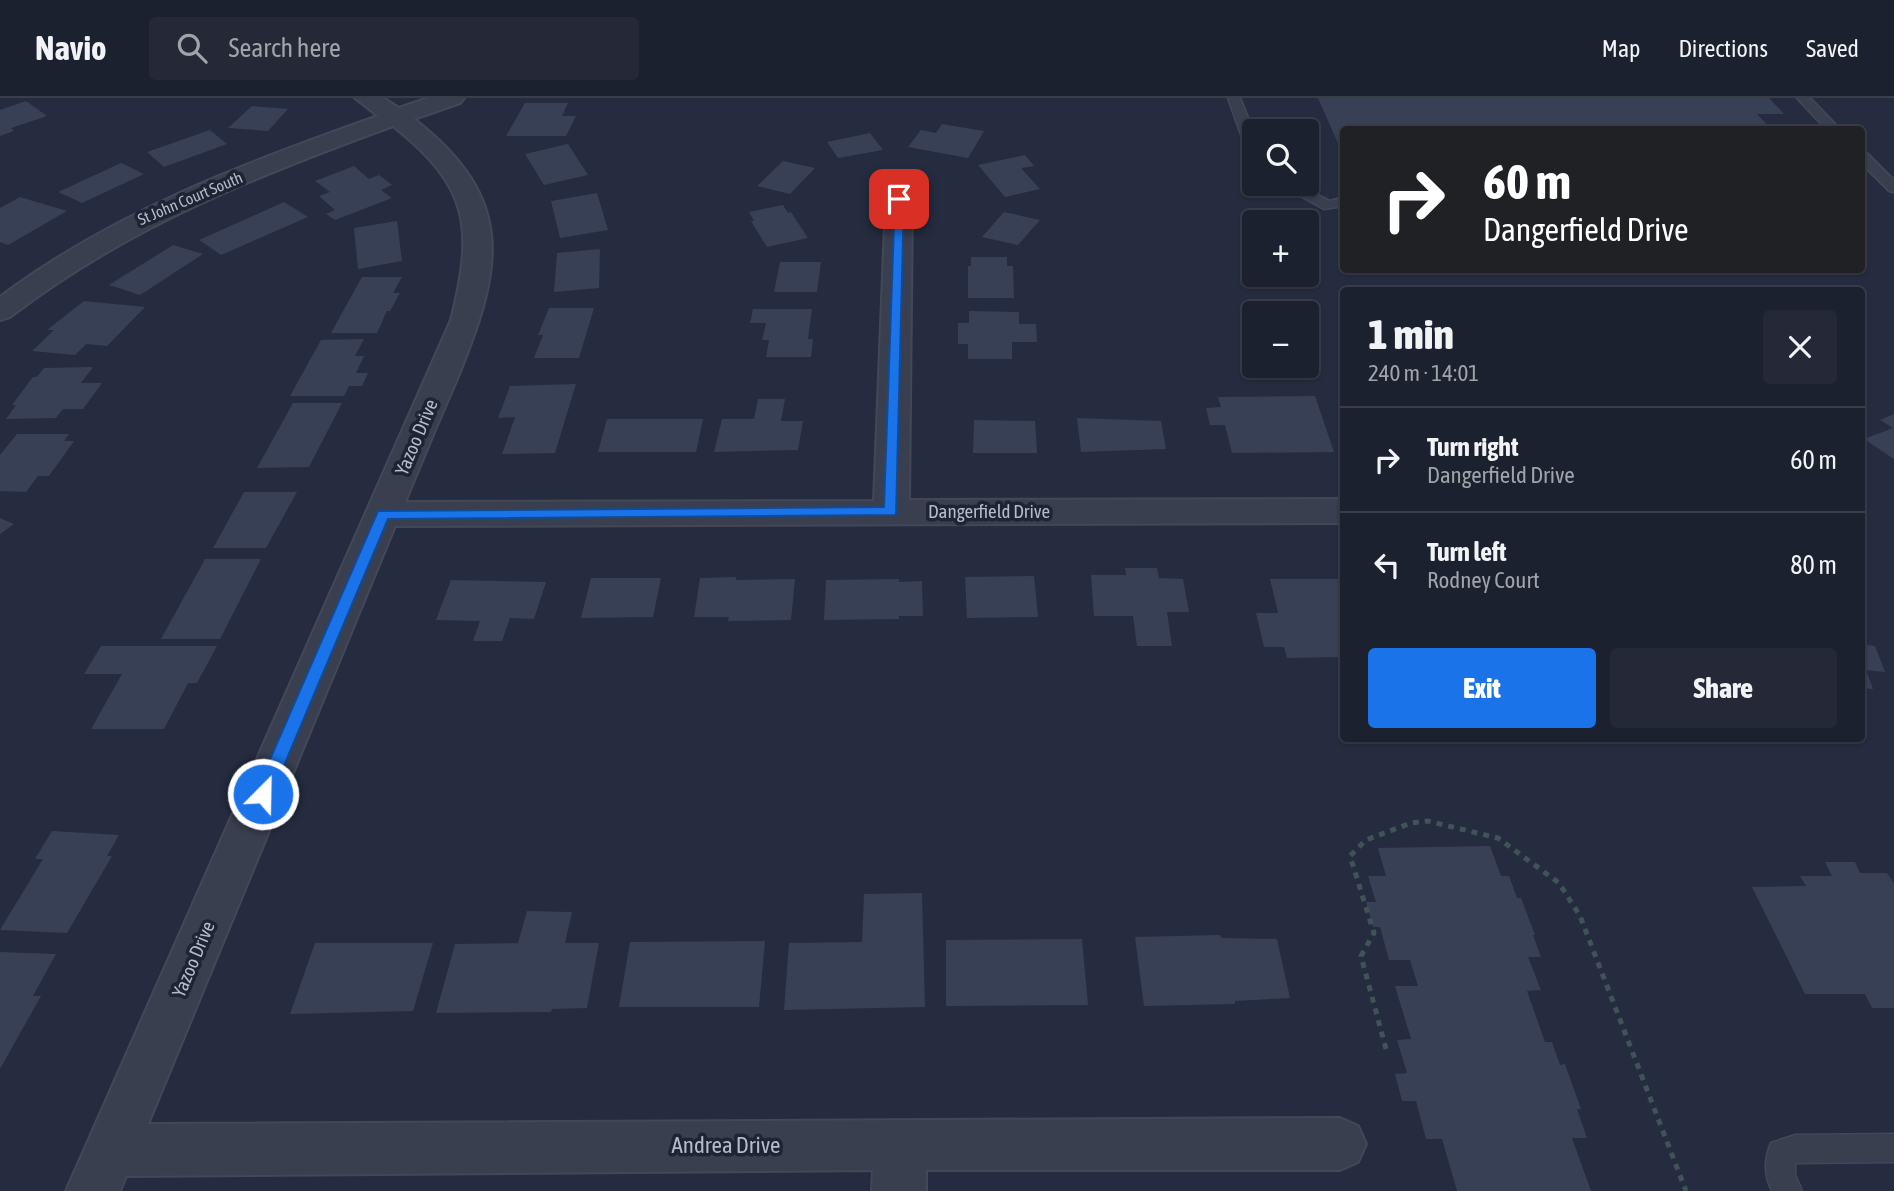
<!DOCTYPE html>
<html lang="en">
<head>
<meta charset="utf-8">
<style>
  :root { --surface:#1c212f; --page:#252937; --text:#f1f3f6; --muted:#a0a3aa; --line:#3a3e4b; --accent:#1a73e8 }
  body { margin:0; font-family:"Asap Condensed",sans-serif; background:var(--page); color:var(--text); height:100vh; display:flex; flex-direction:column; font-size:26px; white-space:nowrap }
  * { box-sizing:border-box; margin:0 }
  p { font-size:23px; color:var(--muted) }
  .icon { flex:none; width:38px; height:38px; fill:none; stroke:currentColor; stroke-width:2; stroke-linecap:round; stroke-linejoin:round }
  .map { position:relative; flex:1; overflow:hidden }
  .drawer { position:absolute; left:1340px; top:189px; width:525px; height:455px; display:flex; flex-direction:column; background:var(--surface); border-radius:7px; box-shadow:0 2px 5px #0004,0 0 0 2px var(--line) }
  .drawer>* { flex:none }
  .guide { position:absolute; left:1340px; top:28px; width:525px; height:147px; border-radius:7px; box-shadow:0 2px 5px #0004,0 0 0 2px var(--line); background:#202124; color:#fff; overflow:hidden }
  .buttons { position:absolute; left:1242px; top:21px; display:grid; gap:14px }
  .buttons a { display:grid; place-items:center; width:77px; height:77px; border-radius:7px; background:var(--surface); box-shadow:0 2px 5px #0004,0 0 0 2px var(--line); font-size:35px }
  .pin { position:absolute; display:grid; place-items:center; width:60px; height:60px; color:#fff; margin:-30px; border-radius:14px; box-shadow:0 4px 10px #0006 }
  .me { position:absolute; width:77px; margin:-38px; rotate:23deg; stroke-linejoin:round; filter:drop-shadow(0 0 5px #0008) }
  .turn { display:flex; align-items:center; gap:24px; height:147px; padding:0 28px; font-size:32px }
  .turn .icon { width:91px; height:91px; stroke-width:2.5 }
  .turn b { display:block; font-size:49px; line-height:60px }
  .round { display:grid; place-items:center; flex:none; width:74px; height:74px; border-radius:7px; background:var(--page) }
  .summary { display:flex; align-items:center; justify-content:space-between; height:119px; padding:0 28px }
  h1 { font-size:42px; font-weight:800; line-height:52px }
  .button { display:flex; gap:14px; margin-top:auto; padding:14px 28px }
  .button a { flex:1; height:80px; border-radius:7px; background:var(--accent); color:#fff; font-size:28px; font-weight:800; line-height:80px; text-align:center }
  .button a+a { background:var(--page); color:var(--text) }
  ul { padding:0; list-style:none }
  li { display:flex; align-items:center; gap:21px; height:105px; padding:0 28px; border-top:2px solid var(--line) }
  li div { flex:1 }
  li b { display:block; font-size:26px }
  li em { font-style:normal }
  header { display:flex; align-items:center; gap:42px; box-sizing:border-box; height:98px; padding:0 35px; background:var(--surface); border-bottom:2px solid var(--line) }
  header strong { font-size:33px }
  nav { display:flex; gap:38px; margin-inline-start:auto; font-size:24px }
  .search { width:490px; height:63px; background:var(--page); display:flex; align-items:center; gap:18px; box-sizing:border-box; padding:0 24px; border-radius:7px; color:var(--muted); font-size:26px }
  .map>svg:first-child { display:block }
</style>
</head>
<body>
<header>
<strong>Navio</strong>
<div class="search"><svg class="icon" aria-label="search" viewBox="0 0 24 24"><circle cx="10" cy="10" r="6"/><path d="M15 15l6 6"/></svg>Search here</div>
<nav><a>Map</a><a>Directions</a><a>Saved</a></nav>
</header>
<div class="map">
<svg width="1894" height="1093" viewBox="0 0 1894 1093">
  <rect width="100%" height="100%" fill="#252c3f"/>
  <g fill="#374055">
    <polygon points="1318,0 1769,0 1784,16 1757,16 1772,32 1344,32 1344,50 1340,50"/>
    <polygon points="26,3 47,18 11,30 14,33 0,38 0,12"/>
    <polygon points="525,5 568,5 562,18 576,18 566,38 506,38"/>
    <polygon points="252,8 288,11 268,33 228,30"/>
    <polygon points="942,26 984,33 968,60 908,49 921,32 936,35"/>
    <polygon points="210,32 227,46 164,69 147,54"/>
    <polygon points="870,35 883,52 838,60 827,44"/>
    <polygon points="568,46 588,77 544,87 525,56"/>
    <polygon points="1025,57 1034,68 1021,70 1040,91 1005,99 978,67"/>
    <polygon points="783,63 815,70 790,96 757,88"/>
    <polygon points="121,65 144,76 82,105 58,94"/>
    <polygon points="354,68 369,81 379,77 392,87 381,92 392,100 335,122 326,116 335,112 319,98 330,94 315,83"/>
    <polygon points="597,95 608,132 560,140 551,103"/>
    <polygon points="20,99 67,113 8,147 0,144 0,110"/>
    <polygon points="284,104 308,119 221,157 199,142"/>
    <polygon points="783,107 788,115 791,114 808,140 767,149 751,123 754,123 749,114"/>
    <polygon points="1004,114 1040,122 1018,147 982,139"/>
    <polygon points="397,123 402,163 358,171 354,130"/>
    <polygon points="173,147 203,156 140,197 109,187"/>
    <polygon points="600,151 599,190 554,194 557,155"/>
    <polygon points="971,159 1007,159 1007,168 1013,168 1014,200 968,200 968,168 971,168"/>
    <polygon points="780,164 821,164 817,194 774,194"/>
    <polygon points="362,179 402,179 393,195 400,195 390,213 387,213 377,235 331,235"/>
    <polygon points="84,203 145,209 107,248 86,246 75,257 32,253 54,232 47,232"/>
    <polygon points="549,210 594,210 579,260 534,260 543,237 538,237"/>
    <polygon points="753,211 812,211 808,241 813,241 811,259 766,259 769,242 762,242 766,225 750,225"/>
    <polygon points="969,213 1019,214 1019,226 1036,226 1037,244 1012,244 1012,261 968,261 968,246 958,246 958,225 969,225"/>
    <polygon points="364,241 355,258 364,258 356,275 368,275 362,288 349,288 344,298 290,298 321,242"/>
    <polygon points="93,269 81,285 102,285 83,311 63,311 56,320 6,321 16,307 12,307 33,279 37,279 44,270"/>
    <polygon points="576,286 555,355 502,356 515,319 498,320 510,288"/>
    <polygon points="1315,298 1334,354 1232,355 1225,327 1210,327 1206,310 1221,309 1218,299"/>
    <polygon points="758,301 785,301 781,323 803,323 798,352 714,354 722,321 754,321"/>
    <polygon points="293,305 342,305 309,369 257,370"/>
    <polygon points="1894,316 1894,361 1864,341 1893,330 1880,322"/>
    <polygon points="1077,320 1161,323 1166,351 1081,354"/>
    <polygon points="607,321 703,321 696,354 598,354"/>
    <polygon points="974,322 1035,323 1037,355 973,355"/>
    <polygon points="17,336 69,336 64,343 74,343 49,378 38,378 26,394 0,393 0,357"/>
    <polygon points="244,394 297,394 266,450 213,450"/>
    <polygon points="0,420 14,426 0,436"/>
    <polygon points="205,461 261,461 220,541 161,541"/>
    <polygon points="1125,470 1157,470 1159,480 1183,481 1189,514 1167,514 1172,548 1137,548 1133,518 1094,518 1091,477 1126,477"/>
    <polygon points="1034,478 1038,519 967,520 965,479"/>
    <polygon points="736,479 736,482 795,481 791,522 728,523 729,519 694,519 700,480"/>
    <polygon points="591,480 661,480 653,519 581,520"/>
    <polygon points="899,481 899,484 922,483 923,518 899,518 899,521 824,522 826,482"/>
    <polygon points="1270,481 1344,481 1344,559 1287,560 1284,549 1264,549 1256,515 1278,515"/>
    <polygon points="451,482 546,484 534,521 510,520 502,543 473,543 480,523 436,522"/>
    <polygon points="1862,546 1875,548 1885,574 1866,572 1873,591 1862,590"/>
    <polygon points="101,548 217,548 197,585 188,585 164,631 91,631 122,576 84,576"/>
    <polygon points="52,733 119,737 107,758 112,758 67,835 0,832 43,761 35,761"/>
    <polygon points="1490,748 1501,778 1509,778 1517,800 1521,800 1535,837 1533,837 1541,859 1528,859 1541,892 1527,893 1545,944 1552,944 1560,967 1565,966 1581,1011 1577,1011 1587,1040 1572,1040 1591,1093 1457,1093 1442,1041 1426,1041 1416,1003 1402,1003 1395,976 1407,975 1397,942 1411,941 1395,888 1418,888 1410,862 1389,862 1380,829 1373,829 1366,804 1376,804 1368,778 1386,778 1378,750"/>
    <polygon points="1825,764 1855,764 1860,775 1887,775 1894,785 1894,910 1872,910 1865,896 1805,896 1752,789 1806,788 1800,778 1832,778"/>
    <polygon points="922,795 925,909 784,912 789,845 862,844 864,796"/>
    <polygon points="527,813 572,814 565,845 599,845 587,910 552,911 551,914 436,915 455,846 518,845"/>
    <polygon points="1220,837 1222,840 1277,841 1290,900 1235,903 1235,906 1144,908 1135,839"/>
    <polygon points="1082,841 1088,907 946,908 946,842"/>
    <polygon points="765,843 759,909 619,909 630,844"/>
    <polygon points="315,845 433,845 413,913 290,916"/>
    <polygon points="0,854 56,856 33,898 41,898 0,971"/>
  </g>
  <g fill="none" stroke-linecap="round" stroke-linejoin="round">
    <defs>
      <g id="lane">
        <polygon points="1228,0 1240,0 1255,37 1255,60 1248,56"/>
        <polygon points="1797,0 1810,0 1841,32 1827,32"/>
        <polygon points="1862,54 1867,55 1894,82 1894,94 1889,93 1862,66"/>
        <polygon points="1279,86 1296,86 1330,103 1344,99 1344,108 1324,111"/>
        <path d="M 1894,1036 L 1894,1064 L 1795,1065 L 1795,1077 L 1802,1093 L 1772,1093 C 1764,1077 1764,1061 1771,1045 L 1795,1037 Z"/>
      </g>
      <path id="street" d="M 355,0 L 383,0 L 399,10 L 428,0 L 464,0 L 460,5 L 414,21 C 518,102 502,171 457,281 C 439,322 422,363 405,404 L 874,403 L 886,101 L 890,95 L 899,93 L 908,95 L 912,101 L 909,402 L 1344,401 L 1344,425 L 395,428 L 148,1026 L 1340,1020 L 1358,1028 L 1366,1046 L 1358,1064 L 1340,1072 L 926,1072 L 926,1093 L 872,1093 L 873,1072 L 126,1078 L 120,1093 L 66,1093 L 451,222 C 474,130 470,89 393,28 C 256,78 127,129 10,219 L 0,222 L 0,199 C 113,114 245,65 378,18 Z"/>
    </defs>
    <use href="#lane" stroke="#424858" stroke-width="3"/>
    <use href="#street" stroke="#424858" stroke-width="4"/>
    <polyline stroke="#405358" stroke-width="5" stroke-dasharray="6 6" stroke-linecap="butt" points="1386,951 1361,858 1374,835 1350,758 1366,742 1411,725 1428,723 1498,740 1559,785 1580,818 1686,1093"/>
    <use href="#lane" fill="#393f4f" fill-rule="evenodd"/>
    <use href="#street" fill="#393f4f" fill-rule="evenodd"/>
  </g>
  <polygon fill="#1a73e8" stroke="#114b97" stroke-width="2" points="895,98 904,101 896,417 388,421 272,696 270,701 263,703 257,701 255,696 378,413 884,409"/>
  <g text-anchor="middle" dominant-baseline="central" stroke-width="7" stroke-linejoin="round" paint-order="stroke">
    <g font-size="16" fill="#b5baca" stroke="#1e2434">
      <text transform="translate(190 100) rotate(-23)">St John Court South</text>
    </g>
    <g font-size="19" fill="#b5baca" stroke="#1e2434">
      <text transform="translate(416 339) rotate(-67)">Yazoo Drive</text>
      <text x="989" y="413">Dangerfield Drive</text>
      <text transform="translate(193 861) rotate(-67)">Yazoo Drive</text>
    </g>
    <g font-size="23" fill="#b5baca" stroke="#1e2434">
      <text x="726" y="1047">Andrea Drive</text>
    </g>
  </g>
</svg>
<div class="buttons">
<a><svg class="icon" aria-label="search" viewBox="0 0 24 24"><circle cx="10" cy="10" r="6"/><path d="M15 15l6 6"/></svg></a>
<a>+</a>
<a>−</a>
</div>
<div class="pin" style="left:899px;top:101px;background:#d93025"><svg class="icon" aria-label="arrive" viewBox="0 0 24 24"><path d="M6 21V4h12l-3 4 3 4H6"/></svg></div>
<svg class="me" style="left:263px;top:696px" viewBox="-20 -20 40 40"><circle r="17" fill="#1a73e8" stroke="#fff" stroke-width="3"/><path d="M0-11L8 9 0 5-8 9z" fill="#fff"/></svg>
<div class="guide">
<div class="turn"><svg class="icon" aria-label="right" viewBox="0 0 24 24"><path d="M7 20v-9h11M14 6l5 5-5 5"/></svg><div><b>60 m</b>Dangerfield Drive</div></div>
</div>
<section class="drawer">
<div class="summary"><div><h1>1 min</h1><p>240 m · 14:01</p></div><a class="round"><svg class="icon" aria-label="close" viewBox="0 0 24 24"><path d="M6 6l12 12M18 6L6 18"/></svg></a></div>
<ul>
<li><svg class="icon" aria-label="right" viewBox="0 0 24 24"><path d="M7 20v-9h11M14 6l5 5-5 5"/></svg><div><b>Turn right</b><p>Dangerfield Drive</p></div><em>60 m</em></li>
<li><svg class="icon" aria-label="left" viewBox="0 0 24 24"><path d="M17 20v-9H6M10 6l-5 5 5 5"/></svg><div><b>Turn left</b><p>Rodney Court</p></div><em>80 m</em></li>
</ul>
<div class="button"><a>Exit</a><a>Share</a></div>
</section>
</div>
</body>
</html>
